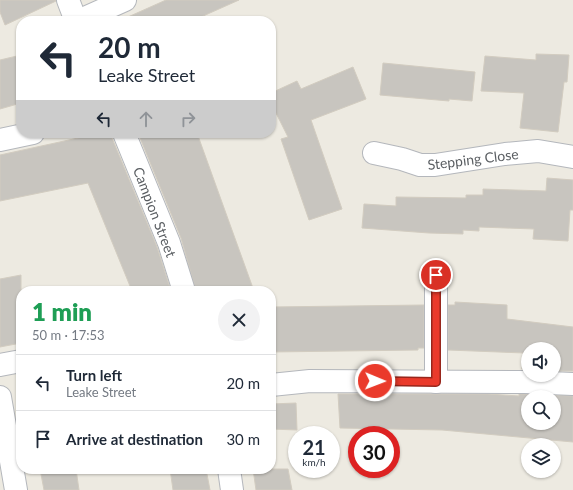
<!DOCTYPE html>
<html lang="en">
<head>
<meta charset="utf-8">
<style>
  :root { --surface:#fff; --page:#f2f2f3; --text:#1f2937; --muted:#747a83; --line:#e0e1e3 }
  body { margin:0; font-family:Lato,sans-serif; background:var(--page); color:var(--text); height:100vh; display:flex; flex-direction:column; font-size:15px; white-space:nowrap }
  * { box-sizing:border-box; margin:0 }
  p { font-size:13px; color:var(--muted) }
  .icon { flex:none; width:22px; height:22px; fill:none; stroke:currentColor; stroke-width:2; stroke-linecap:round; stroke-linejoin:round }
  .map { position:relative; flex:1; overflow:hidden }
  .side { position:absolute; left:16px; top:286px; width:260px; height:188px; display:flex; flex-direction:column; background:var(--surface); border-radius:16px; box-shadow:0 1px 3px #0004 }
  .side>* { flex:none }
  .banner { position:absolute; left:16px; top:16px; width:260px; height:122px; border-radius:16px; box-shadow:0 1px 3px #0004; background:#fff; color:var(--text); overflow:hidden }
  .controls { position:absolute; left:521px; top:342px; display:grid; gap:8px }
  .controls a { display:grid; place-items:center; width:40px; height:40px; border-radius:50%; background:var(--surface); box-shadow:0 1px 3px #0004; font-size:20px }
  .speed { position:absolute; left:288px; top:426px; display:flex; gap:8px; font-size:20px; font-weight:700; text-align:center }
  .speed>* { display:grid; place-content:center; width:52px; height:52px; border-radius:50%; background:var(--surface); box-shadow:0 1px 3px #0004; line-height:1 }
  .speed small { font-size:10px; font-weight:400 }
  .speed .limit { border:6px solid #d22; background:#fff; color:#111 }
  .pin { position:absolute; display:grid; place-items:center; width:34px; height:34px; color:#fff; margin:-17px; border:2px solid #fff; border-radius:50%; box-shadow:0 1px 4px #0007 }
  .me { position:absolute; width:44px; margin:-22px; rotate:91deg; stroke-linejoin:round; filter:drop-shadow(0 0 3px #0008) }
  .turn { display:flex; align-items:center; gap:14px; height:84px; padding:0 16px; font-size:18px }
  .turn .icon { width:52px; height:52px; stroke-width:2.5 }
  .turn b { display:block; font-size:28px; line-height:34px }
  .lanes { display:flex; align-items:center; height:38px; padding:0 16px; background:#0003; justify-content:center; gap:20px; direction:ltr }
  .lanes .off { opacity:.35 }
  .round { display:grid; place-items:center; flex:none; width:42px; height:42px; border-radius:21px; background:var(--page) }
  .head { display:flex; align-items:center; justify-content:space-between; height:68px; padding:0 16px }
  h1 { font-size:24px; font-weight:800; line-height:30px; color:#1e9e55 }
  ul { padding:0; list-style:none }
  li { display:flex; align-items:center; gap:12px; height:56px; padding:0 16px; border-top:1px solid var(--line) }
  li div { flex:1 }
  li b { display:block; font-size:15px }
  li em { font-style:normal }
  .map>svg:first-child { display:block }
</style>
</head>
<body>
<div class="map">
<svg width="573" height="490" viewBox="0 0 573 490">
  <rect width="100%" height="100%" fill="#edeae1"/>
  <g fill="#c8c5bf" stroke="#d2ccc0" fill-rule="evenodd">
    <polygon points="0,0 56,0 56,1 5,25 0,12"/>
    <polygon points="166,0 239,0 192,21 119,21"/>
    <polygon points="536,54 569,55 567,82 564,82 558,132 520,128 524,93 481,91 485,56 536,60"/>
    <polygon points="21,55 21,103 0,109 0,60"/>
    <polygon points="383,63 475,72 472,101 449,99 449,101 380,95"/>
    <polygon points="353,67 366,99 311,120 342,209 309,220 281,139 288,137 271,103 271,93 297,81 301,89"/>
    <polygon points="101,133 112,133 112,138 157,247 171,291 132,291 88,183 0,201 0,155"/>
    <polygon points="138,133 197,133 254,291 196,291 181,238"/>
    <polygon points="547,178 573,180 573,210 570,210 568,241 533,239 534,229 479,227 479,231 463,230 463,234 429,233 362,228 364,204 396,206 396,197 466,198 466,195 483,195 483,189 546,191"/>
    <polygon points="21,275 21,343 0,347 0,279"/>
    <polygon points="455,302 507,305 507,319 573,327 573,371 554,371 554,349 528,349 528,370 522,369 524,353 448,350 448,305 455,305"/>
    <polygon points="424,305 424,348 418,348 418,350 271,352 271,307"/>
    <path d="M 338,394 L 488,394 L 519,396 L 519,394 L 525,394 L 573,396 L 573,442 L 442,430 L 340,428 ZM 528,397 L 554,397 L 554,423 L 528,423 Z"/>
    <polygon points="296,403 297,430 271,429 271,404"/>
    <polygon points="40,469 76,469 79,490 44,490"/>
    <polygon points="170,469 206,469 210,490 173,490"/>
    <polygon points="253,469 288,469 292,490 256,490"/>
  </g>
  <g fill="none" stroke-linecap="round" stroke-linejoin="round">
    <defs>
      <g id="minor">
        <polyline points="68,0 76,21"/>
        <polyline points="78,21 125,0"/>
        <polyline points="124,133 169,243 184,291"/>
        <polyline points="0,140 33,133"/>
        <polyline points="374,153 402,159 420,165 435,165 505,154 538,151 573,157"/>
        <polyline points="0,365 21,361"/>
        <polyline points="436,382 436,275"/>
        <polyline points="271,385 310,381 525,382 573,384"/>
        <polyline points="0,397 16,490"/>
        <polyline points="229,469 232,490"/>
      </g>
    </defs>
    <use href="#minor" stroke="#b4b7bc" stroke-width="24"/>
    <use href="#minor" stroke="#fff" stroke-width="22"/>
  </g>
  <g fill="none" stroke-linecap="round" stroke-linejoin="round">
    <defs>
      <polyline id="route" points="375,381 436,382 436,275"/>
    </defs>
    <use href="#route" stroke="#98261c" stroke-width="10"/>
    <use href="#route" stroke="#ea3a2b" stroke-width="7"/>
  </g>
  <g text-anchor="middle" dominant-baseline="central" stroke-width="3" stroke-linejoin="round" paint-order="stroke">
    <g font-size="14" fill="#5a5e62" stroke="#fff">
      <text transform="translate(473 159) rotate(-7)">Stepping Close</text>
      <text transform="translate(155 212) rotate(69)">Campion Street</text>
    </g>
  </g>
</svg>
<div class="controls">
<a><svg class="icon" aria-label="sound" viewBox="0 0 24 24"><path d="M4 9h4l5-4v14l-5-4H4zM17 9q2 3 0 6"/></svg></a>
<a><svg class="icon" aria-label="search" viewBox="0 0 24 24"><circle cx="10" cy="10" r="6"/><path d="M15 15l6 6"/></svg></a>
<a><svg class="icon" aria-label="layers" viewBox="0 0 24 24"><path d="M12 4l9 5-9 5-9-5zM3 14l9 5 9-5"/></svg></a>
</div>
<div class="speed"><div>21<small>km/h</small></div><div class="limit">30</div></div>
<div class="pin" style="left:436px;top:275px;background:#d93025"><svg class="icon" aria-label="arrive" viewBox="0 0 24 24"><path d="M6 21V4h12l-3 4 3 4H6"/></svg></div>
<svg class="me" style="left:375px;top:381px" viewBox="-20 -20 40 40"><circle r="17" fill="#ea3a2b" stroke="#fff" stroke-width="3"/><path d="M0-11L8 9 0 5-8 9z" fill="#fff"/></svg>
<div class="banner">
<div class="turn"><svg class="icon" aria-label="left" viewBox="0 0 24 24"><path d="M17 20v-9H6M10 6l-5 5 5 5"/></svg><div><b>20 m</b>Leake Street</div></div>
<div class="lanes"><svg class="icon" aria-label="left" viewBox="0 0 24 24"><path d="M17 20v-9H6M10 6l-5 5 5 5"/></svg><svg class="icon off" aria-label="ahead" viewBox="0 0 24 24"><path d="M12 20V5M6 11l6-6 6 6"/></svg><svg class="icon off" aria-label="right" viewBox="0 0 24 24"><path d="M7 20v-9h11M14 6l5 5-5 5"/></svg></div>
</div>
<section class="side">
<div class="head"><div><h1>1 min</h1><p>50 m · 17:53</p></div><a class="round"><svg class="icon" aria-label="close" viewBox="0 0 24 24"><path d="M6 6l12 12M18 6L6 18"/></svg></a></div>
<ul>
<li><svg class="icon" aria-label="left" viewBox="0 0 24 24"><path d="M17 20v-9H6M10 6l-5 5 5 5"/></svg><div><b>Turn left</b><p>Leake Street</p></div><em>20 m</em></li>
<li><svg class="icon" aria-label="arrive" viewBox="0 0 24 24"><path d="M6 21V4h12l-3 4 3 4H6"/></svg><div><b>Arrive at destination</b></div><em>30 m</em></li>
</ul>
</section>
</div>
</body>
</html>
